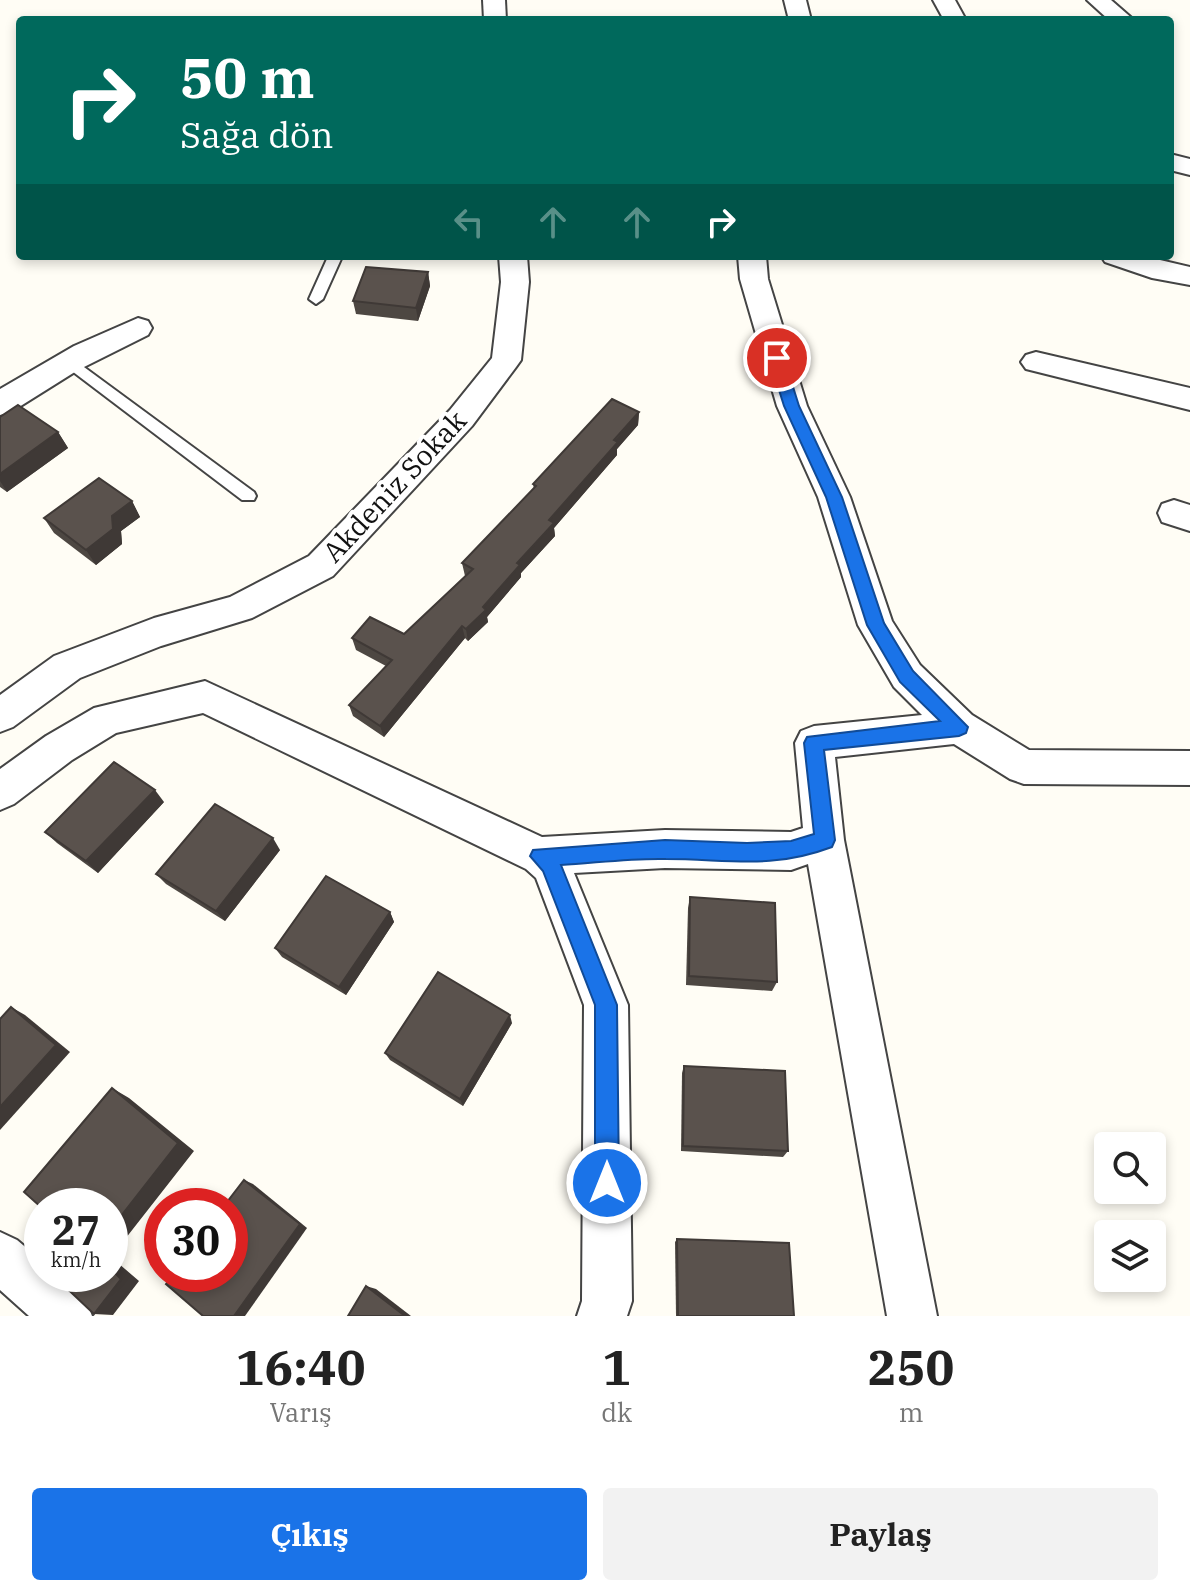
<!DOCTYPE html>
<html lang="tr">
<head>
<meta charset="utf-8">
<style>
  :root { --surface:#fff; --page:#f2f2f2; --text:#222; --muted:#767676; --accent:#1a73e8 }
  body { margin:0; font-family:"IBM Plex Serif",serif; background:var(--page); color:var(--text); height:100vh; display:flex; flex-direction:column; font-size:30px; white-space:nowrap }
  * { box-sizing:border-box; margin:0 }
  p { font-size:26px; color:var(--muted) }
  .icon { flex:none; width:44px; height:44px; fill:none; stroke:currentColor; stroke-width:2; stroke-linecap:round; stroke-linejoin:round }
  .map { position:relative; height:1316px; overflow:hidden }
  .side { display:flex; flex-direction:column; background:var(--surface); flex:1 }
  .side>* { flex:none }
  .hud { position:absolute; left:16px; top:16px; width:1158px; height:244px; border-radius:8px; box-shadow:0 4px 12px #0003; background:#00695c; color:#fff; overflow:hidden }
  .fabs { position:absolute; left:1094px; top:1132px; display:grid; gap:16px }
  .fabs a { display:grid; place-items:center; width:72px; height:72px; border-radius:8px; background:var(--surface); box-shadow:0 4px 12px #0003; font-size:40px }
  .speed { position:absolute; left:24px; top:1188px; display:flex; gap:16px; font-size:40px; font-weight:700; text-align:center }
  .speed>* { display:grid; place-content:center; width:104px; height:104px; border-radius:50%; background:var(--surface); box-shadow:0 4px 12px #0003; line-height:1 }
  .speed small { font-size:20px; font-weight:400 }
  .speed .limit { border:12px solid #d22; background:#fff; color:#111 }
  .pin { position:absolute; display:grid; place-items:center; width:68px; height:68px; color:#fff; margin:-34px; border:4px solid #fff; border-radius:50%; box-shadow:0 2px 8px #0007 }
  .me { position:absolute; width:88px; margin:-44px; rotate:0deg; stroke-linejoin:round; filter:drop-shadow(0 0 6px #0008) }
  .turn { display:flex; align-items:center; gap:28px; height:168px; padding:0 32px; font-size:36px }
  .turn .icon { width:104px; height:104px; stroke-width:2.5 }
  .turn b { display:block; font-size:56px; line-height:68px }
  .lanes { display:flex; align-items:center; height:76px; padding:0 32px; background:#0003; justify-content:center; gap:40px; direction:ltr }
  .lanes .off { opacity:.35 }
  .eta { display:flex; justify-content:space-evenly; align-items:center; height:136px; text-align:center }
  .eta b { font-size:48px; font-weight:700; line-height:56px }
  .action { display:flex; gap:16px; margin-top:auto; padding:16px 32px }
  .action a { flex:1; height:92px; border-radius:8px; background:var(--accent); color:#fff; font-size:32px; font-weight:700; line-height:92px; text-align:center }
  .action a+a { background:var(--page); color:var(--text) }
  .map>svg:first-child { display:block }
</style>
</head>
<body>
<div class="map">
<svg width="1190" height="1316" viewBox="0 0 1190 1316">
  <rect width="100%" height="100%" fill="#fffdf5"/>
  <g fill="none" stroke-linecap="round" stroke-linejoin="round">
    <defs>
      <g id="service">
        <polygon points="325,256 339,256 341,259 323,299 316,304 309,299 327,259"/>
        <polygon points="69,356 254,492 256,496 254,500 242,500 64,365 64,357"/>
      </g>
      <g id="minor">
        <polygon points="483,0 505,0 506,20 484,20"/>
        <polygon points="784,0 806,0 811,20 789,20"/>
        <polygon points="933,0 955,0 966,20 944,20"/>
        <polygon points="1087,0 1111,0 1134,20 1109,20"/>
        <polygon points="1170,154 1190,159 1190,175 1170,170"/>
        <polygon points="499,256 527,256 529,282 521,360 516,367 472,426 333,576 252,618 161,646 80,678 13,727 0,732 0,695 54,656 154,618 230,597 309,556 450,410 492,358 501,282"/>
        <polygon points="738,256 766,256 768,279 807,406 850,497 892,621 920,665 972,715 1029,750 1190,751 1190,785 1024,784 1010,779 954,744 835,757 844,840 937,1316 887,1316 808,864 791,870 665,868 574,873 628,1005 632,1301 627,1316 577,1316 582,1301 584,1005 536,878 526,869 203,713 116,733 72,760 14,804 0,810 0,769 46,736 94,708 205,681 542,837 665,830 791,832 803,828 795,743 801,731 814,726 922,715 894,687 858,625 818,497 777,406 740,279"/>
        <polygon points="1101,256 1143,256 1190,267 1190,285 1152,278 1105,262"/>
        <polygon points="138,318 148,321 152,328 148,335 78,370 11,412 0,415 0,389 74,346"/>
        <polygon points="1036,352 1190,388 1190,410 1026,369 1021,362 1026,355"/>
        <polygon points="1174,500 1190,505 1190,531 1162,522 1158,513 1162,504"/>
        <polygon points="0,1232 17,1240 42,1261 42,1274 57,1274 85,1298 92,1316 29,1316 0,1290"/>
      </g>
    </defs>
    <use href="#service" stroke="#444" stroke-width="4"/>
    <use href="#minor" stroke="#444" stroke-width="4"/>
    <use href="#service" fill="#fff" fill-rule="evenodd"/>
    <use href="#minor" fill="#fff" fill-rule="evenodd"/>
  </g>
  <g fill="#4d4742">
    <polygon points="428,272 430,286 418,321 356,314 353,301"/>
    <polygon points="639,412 638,425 617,449 617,455 554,528 555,536 521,573 521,577 487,617 488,622 468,641 465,638 384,737 353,716 349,705 386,666 356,650 352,638 404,634 465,576 462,563 534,489 533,484"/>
    <polygon points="0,417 58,432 68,448 7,492 0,487"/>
    <polygon points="132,501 140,517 121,531 122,544 96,565 54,533 44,518"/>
    <polygon points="164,802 98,873 57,843 45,832"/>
    <polygon points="280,850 225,921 166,884 156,874"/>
    <polygon points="690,897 777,982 772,991 686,985 688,908"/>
    <polygon points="390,912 394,922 346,995 282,957 275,948"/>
    <polygon points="512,1023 463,1106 390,1060 385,1053"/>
    <polygon points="684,1066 788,1151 783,1157 681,1151 682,1073"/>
    <polygon points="677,1239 794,1316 676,1316 675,1242"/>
  </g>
  <g fill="#3f3936">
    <polygon points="428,272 430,286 418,321 416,308"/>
    <polygon points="639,412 638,425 617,449 617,455 554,528 555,536 521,573 521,577 487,617 488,622 468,641 466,629 549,520"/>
    <polygon points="58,432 68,448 7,492 0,481 0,474"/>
    <polygon points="132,501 140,517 121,531 122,544 96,565 86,550 112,516"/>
    <polygon points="462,626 465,638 384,737 380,726"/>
    <polygon points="155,790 164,802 98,873 86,861"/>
    <polygon points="273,838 280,850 225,921 216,911"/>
    <polygon points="390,912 394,922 346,995 339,987"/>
    <polygon points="11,1007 25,1015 70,1052 0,1130 0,1107"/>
    <polygon points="510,1015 512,1023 463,1106 460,1099"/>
    <polygon points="112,1088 129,1098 194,1151 111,1257 139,1281 113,1315 94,1314 110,1268"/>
    <polygon points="244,1180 253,1184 307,1228 245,1316 234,1316"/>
    <polygon points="366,1286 376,1289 411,1316 405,1316"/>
  </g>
  <g fill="#5a524d" stroke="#3f3936" stroke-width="2">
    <polygon points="366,267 428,272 416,308 353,301"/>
    <polygon points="612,399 639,412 614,440 618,442 549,520 554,523 517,563 520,565 483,607 486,610 466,629 462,626 380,726 349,705 392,660 352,638 370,617 404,634 473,569 462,563 536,486 533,484"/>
    <polygon points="18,405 58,432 0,474 0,417"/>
    <polygon points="99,478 132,501 112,516 113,529 86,550 44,518"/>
    <polygon points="114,762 155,790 86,861 45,832"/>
    <polygon points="215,804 273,838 216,911 156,874"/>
    <polygon points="326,876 390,912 339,987 275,948"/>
    <polygon points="690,897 775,903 777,982 689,976"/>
    <polygon points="438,972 510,1015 460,1099 385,1053"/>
    <polygon points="11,1007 56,1045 0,1107 0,1019"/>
    <polygon points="684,1066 785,1071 788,1151 683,1146"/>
    <polygon points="112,1088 178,1143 110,1230 110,1206 42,1206 42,1208 24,1192"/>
    <polygon points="244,1180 300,1224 234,1316 203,1316 166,1284 174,1274 230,1274 230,1206 224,1206"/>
    <polygon points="677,1239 789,1243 794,1316 678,1316"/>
    <polygon points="110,1268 121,1279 94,1314 59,1281 65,1274 110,1274"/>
    <polygon points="366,1286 405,1316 348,1316"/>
  </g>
  <path fill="#1a73e8" stroke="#114b97" stroke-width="2" d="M 777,353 L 784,358 L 799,406 L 842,497 L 884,623 L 913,671 L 968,727 L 966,733 L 959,736 L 824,750 L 835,840 L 832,847 C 771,870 729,859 666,859 C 631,858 596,863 561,865 L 617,1005 L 619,1183 L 615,1191 L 607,1195 L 598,1191 L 595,1183 L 595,1005 L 543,871 L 530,856 L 533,850 L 665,840 L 747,843 L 791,841 L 814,834 L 804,743 L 807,737 L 940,721 L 900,682 L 867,625 L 826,497 L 784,406 L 769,358 Z"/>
  <g text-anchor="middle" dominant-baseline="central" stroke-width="8" stroke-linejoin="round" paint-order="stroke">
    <g font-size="28" fill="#111" stroke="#fff">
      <text transform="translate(394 486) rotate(-47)">Akdeniz Sokak</text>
    </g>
  </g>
</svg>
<div class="fabs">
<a><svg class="icon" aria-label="search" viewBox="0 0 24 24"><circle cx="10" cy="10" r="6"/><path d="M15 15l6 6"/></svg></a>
<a><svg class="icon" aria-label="layers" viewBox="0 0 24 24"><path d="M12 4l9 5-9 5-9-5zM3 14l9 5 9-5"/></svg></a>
</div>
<div class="speed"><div>27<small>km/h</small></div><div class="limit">30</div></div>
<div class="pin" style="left:777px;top:358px;background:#d93025"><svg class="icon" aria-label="arrive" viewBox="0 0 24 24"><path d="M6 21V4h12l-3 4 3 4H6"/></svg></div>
<svg class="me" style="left:607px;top:1183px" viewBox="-20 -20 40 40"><circle r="17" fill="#1a73e8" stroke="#fff" stroke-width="3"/><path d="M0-11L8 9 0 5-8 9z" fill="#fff"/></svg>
<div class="hud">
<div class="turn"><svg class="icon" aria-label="right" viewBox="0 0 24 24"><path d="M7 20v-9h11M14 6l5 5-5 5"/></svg><div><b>50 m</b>Sağa dön</div></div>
<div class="lanes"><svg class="icon off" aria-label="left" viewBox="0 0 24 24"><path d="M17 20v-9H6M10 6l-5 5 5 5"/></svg><svg class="icon off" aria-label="ahead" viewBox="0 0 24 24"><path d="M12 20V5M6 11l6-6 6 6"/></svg><svg class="icon off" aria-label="ahead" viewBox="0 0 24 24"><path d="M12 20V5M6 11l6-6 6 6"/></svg><svg class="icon" aria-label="right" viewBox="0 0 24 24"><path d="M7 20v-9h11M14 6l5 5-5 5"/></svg></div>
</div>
</div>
<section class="side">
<div class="eta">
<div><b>16:40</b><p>Varış</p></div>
<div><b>1</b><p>dk</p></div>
<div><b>250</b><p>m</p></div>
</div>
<div class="action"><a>Çıkış</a><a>Paylaş</a></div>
</section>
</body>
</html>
